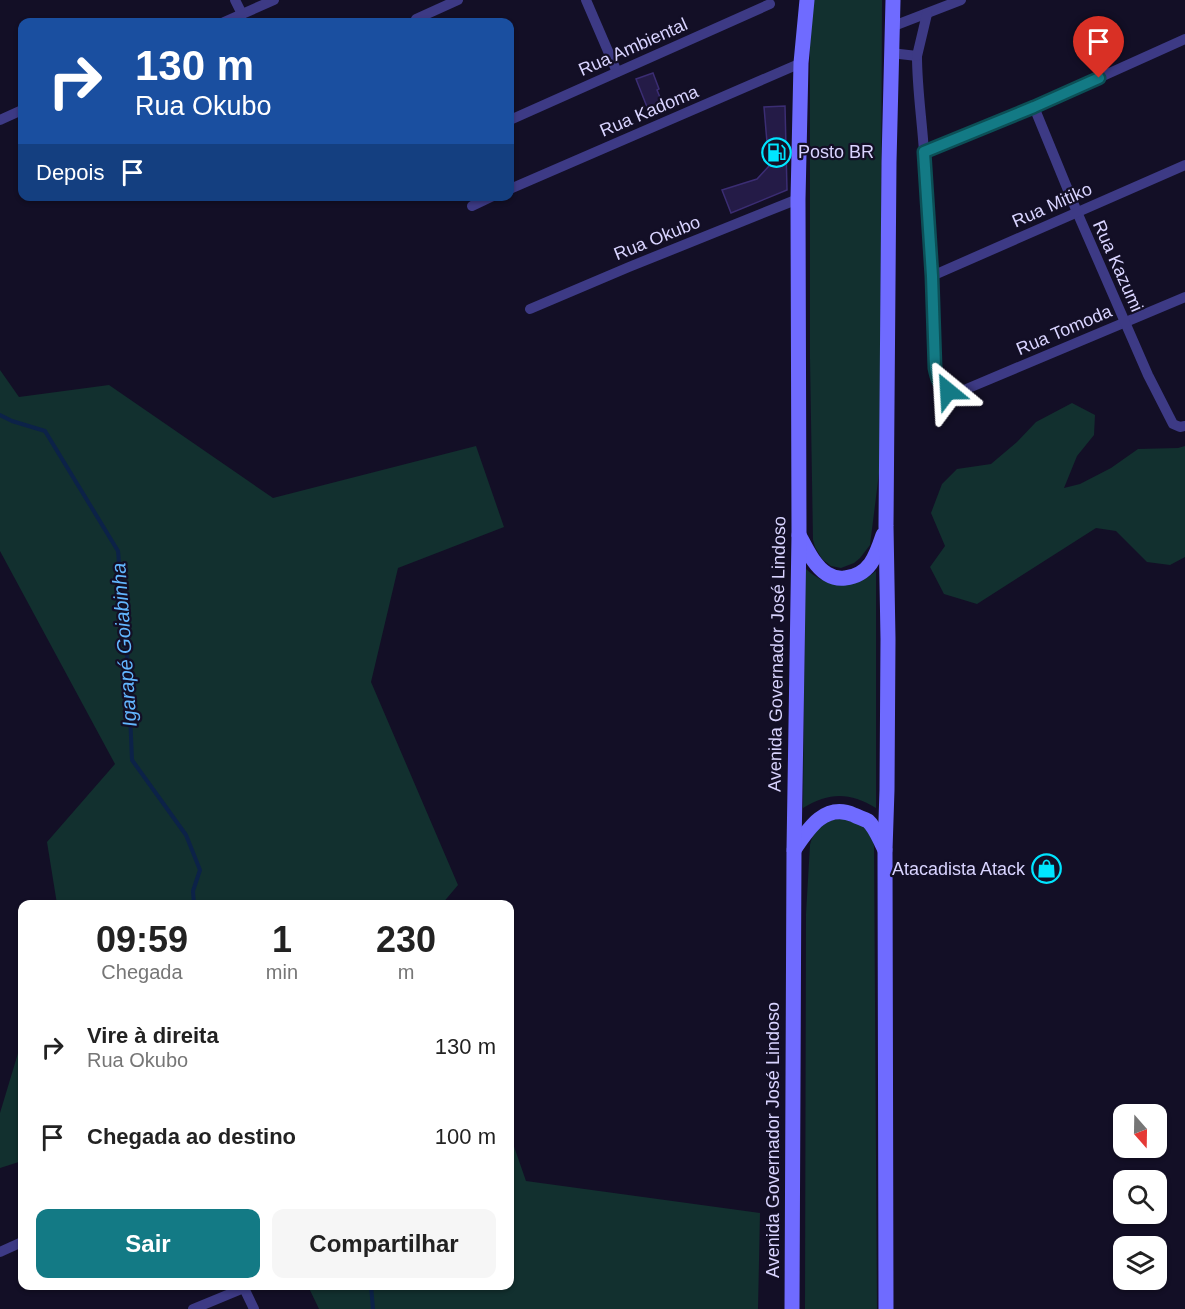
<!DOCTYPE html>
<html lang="pt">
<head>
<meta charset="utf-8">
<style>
  :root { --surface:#fff; --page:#f6f6f6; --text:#222; --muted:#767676; --accent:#137a85 }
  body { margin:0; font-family:Helvetica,sans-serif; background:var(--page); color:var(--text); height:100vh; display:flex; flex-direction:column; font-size:22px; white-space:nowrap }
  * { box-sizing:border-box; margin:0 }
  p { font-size:20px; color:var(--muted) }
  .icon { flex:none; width:33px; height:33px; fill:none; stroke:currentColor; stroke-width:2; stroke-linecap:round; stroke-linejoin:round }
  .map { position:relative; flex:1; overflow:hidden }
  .sheet { position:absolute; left:18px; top:900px; width:496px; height:390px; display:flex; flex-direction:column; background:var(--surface); border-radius:12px; box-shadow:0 2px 4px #0004 }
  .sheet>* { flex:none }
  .banner { position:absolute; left:18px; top:18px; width:496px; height:183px; border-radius:12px; box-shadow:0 2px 4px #0004; background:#1a4fa0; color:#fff; overflow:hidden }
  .needle { width:39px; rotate:160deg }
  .tools { position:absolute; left:1113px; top:1104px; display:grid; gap:12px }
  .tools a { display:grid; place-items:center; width:54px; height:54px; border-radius:12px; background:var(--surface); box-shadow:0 2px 4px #0004; font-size:30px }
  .pin { position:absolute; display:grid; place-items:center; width:51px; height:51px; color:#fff; margin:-62px -26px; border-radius:50% 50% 50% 0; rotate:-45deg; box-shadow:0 0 6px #0007 }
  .pin .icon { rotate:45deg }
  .me { position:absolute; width:66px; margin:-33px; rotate:333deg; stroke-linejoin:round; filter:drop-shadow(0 0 4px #0008) }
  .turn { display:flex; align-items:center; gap:21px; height:126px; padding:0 18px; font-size:27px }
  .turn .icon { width:78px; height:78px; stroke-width:2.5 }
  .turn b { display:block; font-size:42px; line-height:51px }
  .then { display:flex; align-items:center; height:57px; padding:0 18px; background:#0003; gap:12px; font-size:22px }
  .eta { display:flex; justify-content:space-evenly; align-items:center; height:102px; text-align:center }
  .eta b { font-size:36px; font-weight:700; line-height:42px }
  .cta { display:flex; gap:12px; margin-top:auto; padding:12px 18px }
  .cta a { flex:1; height:69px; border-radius:12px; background:var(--accent); color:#fff; font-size:24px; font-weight:700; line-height:69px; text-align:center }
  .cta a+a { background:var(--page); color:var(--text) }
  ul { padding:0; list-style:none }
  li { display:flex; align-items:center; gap:18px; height:90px; padding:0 18px }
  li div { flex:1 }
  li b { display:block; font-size:22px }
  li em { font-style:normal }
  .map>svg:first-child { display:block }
</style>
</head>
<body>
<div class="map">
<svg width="1185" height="1309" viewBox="0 0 1185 1309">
  <rect width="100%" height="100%" fill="#130f26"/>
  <g fill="#12302f">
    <polygon points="810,0 882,0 880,465 870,545 860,558 854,563 841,568 831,566 822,559 815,547 813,540 810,358"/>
    <polygon points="0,370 19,397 109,385 273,498 476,446 504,527 398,568 371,682 458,885 442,904 57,904 47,842 115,764 0,551"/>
    <polygon points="1072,403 1095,415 1094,435 1077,456 1064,488 1080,484 1111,468 1138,449 1178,448 1185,446 1185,557 1170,565 1147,562 1116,531 1096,528 977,604 944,594 930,567 945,546 931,513 942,484 957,469 991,464 1017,442 1036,422"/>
    <path d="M 805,568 C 827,589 853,590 876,571 L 876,808 C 850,792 829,792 803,808 Z"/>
    <path d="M 847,818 C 862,826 870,828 874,846 L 877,1309 L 805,1309 L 806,914 L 810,845 C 815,825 827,819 847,818 Z"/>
    <polygon points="22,1040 22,1161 0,1168 0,1113"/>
    <polygon points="510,1135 526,1181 760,1213 758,1309 319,1309 308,1286 510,1286"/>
  </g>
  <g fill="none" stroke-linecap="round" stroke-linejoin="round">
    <g stroke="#0c2248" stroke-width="4">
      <polyline points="0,415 12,421 45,431 118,551 128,666 132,760 186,835 200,870 193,891 194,904"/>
      <polyline points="371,1286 373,1309"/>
    </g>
  </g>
  <g fill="#241b47" stroke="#3b2d73" stroke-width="1.5">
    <polygon points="653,73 659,89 657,90 664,107 649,112 636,79"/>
    <polygon points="785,106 787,190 731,213 722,190 757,179 769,166 764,107"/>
  </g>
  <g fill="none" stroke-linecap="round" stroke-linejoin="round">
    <g stroke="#3d3a85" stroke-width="10">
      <polyline points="235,0 242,14"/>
      <polyline points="586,0 617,72"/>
      <polyline points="416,19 458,0"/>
      <polyline points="224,22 274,0"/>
      <polyline points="891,27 961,0"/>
      <path d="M 891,53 L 917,56 C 917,88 922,120 924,152 C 930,224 932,296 935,368 C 939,385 944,395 964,390 L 1185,297"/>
      <polyline points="917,56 927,14"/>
      <polyline points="1034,107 1077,212 1148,375 1173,424 1180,427 1185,426"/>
      <polyline points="0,120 22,110"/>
      <polyline points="510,120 770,4"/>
      <polyline points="924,152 1034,107 1185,39"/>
      <polyline points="510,189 801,63"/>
      <polyline points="472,206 493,196"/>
      <polyline points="932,276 1185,165"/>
      <polyline points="530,309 629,267 798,199"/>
      <polyline points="0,1252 22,1242"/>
      <polyline points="243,1286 254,1309"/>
      <polyline points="193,1309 244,1288"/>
    </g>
    <g stroke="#6f6bff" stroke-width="15">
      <path d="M 799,535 C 806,548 814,566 827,574 C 832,577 839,579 845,578 C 870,575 876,556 883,535"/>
      <path d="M 794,850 C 808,829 825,802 854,815 C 858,817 864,819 868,821 C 876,828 880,841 885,850"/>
      <polyline points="792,1309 794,850 799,535 798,199 801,63 807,0"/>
      <polyline points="886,1309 885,850 887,790 888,639 886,526 889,162 893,0"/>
    </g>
  </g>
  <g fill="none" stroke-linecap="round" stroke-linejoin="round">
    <defs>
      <path id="route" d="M 948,391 C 939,385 937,378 935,368 L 932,276 L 924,152 L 1034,107 L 1099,78"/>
    </defs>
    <use href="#route" stroke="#0c4f56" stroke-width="15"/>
    <use href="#route" stroke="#137a85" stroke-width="10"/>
  </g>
  <defs>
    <symbol id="fuel-ring" viewBox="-11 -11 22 22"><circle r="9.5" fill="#130f26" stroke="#00e5ff" stroke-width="1.5"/><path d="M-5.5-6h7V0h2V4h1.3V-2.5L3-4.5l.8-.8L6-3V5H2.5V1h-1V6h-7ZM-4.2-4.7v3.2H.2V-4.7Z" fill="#00e5ff"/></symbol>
    <symbol id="shop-ring" viewBox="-11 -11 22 22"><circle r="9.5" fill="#130f26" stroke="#00e5ff" stroke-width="1.5"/><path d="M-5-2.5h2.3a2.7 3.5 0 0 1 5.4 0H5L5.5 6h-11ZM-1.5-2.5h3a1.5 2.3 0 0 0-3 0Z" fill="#00e5ff"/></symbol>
  </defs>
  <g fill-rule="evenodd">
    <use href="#fuel-ring" x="760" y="136" width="33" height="33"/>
    <use href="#shop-ring" x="1030" y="852" width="33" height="33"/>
  </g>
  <g text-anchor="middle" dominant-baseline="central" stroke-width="4.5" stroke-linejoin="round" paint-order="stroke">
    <g font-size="18" fill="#d9d4ff" stroke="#130f26">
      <text transform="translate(633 47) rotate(-24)">Rua Ambiental</text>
      <text transform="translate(649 111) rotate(-23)">Rua Kadoma</text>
      <text transform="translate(1052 205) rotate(-24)">Rua Mitiko</text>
      <text transform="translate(657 238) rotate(-22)">Rua Okubo</text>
      <text transform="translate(1118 266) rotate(66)">Rua Kazumi</text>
      <text transform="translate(1064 330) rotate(-23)">Rua Tomoda</text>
      <text transform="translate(777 654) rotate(-89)">Avenida Governador José Lindoso</text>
      <text transform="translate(773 1140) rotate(-90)">Avenida Governador José Lindoso</text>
    </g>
    <g font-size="18" fill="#d9d4ff" stroke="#130f26" text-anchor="start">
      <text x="798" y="152">Posto BR</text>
      <text x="1025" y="869" text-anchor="end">Atacadista Atack</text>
    </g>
    <g font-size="20" font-style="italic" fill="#62b6ff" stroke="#130f26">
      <text transform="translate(124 645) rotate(-94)">Igarapé Goiabinha</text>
    </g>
  </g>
</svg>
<div class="tools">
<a><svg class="needle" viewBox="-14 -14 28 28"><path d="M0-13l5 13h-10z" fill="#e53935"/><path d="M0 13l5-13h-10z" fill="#767676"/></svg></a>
<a><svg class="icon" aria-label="search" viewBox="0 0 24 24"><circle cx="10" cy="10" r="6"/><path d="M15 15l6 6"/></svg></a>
<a><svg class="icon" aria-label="layers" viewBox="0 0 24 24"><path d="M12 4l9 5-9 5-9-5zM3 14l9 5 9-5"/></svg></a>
</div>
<div class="pin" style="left:1099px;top:78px;background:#d93025"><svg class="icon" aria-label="arrive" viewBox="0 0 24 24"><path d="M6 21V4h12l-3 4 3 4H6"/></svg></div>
<svg class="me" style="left:948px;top:391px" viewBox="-20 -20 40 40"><path d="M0-17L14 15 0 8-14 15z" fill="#137a85" stroke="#fff" stroke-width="4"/></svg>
<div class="banner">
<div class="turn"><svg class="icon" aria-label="right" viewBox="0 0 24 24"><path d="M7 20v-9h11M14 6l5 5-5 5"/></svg><div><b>130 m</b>Rua Okubo</div></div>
<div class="then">Depois<svg class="icon" aria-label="arrive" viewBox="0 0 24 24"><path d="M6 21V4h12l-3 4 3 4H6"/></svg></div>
</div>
<section class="sheet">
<div class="eta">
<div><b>09:59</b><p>Chegada</p></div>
<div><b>1</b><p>min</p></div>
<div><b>230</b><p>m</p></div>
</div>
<ul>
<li><svg class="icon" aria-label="right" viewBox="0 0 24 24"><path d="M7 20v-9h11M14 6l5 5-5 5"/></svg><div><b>Vire à direita</b><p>Rua Okubo</p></div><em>130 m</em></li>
<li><svg class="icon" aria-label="arrive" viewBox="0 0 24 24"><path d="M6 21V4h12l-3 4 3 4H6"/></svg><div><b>Chegada ao destino</b></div><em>100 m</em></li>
</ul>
<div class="cta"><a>Sair</a><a>Compartilhar</a></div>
</section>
</div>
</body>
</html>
